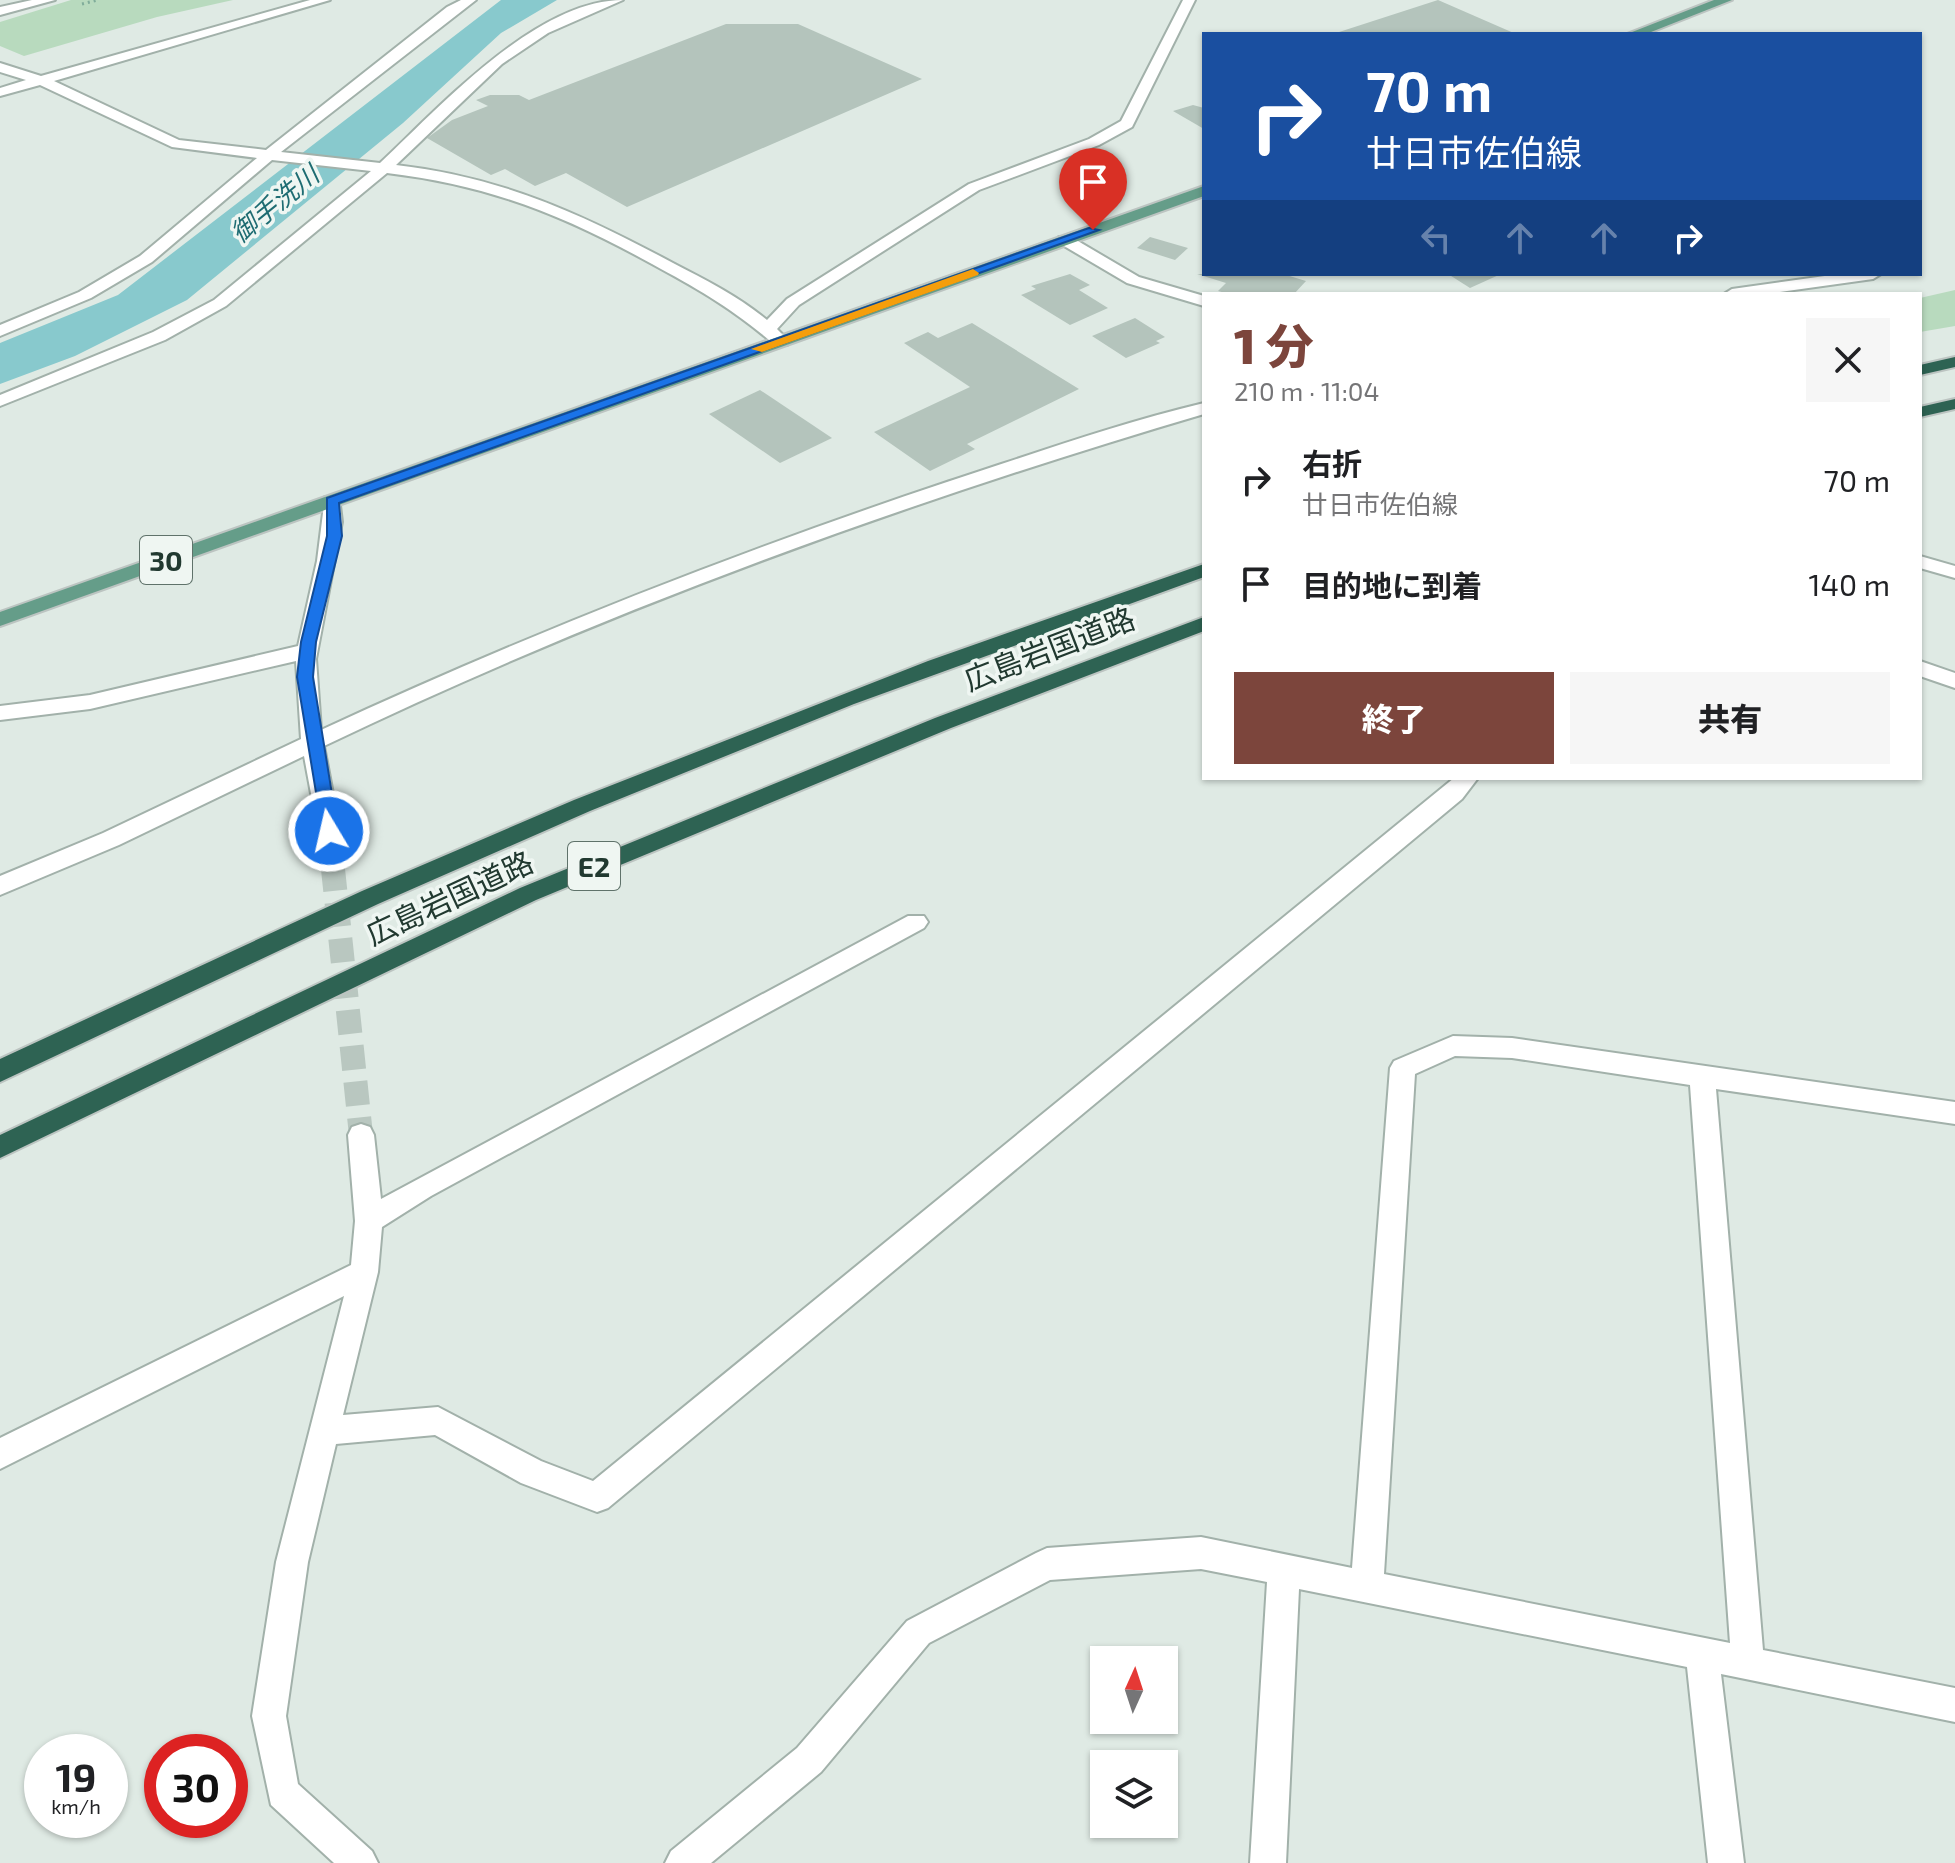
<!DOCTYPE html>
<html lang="ja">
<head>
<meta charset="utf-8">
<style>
  :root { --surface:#fff; --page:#f6f6f6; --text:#202124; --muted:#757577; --accent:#7c453c }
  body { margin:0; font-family:"Exo 2","Noto Sans JP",sans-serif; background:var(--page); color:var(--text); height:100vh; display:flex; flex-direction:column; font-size:30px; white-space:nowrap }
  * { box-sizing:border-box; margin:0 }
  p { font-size:26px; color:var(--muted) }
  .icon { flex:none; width:44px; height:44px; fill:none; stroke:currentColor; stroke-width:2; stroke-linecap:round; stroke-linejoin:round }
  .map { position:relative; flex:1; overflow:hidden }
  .drawer { position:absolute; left:1202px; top:292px; width:720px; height:488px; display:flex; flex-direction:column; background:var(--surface); border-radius:0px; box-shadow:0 2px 6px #0004 }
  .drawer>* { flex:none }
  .hud { position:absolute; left:1202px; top:32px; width:720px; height:244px; border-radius:0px; box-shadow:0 2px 6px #0004; background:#1a4fa0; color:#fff; overflow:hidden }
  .needle { width:52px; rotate:3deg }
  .fabs { position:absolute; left:1090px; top:1646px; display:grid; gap:16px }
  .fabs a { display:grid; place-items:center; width:88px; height:88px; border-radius:0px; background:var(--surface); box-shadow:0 2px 6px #0004; font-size:40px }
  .speed { position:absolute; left:24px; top:1734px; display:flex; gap:16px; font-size:40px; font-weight:700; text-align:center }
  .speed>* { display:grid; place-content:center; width:104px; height:104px; border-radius:50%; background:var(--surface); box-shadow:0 2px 6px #0004; line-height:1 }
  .speed small { font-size:20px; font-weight:400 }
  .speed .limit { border:12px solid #d22; background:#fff; color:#111 }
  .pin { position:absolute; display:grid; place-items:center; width:68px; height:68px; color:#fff; margin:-82px -34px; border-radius:50% 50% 50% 0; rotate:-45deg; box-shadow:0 0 8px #0007 }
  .pin .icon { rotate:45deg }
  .me { position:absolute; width:88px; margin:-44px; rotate:351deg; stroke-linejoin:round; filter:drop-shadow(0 0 6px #0008) }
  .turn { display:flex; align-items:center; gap:28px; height:168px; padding:0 32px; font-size:36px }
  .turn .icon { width:104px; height:104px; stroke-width:2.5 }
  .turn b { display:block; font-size:56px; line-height:68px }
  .lanes { display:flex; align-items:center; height:76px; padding:0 32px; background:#0003; justify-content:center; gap:40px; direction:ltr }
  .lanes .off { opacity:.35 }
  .round { display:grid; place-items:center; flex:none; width:84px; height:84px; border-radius:0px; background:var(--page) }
  .summary { display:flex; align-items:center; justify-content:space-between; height:136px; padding:0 32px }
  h1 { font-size:48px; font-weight:800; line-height:60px; color:var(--accent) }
  .primary-button { display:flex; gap:16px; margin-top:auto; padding:16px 32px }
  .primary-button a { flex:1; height:92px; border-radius:0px; background:var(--accent); color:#fff; font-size:32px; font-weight:800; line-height:92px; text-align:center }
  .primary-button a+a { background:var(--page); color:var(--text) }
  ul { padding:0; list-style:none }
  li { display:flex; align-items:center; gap:24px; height:104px; padding:0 32px }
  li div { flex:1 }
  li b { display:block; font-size:30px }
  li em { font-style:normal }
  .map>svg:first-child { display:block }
</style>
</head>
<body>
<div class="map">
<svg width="1955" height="1863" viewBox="0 0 1955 1863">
  <rect width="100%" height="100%" fill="#dfeae4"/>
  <g fill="#b8dabe">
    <polygon points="71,0 233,0 157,17 24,56 0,46 0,22"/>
    <polygon points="1955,290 1955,326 1920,332 1920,298"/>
  </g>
  <polygon fill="#88c9cd" points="501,0 557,0 501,33 403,123 187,300 75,356 0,384 0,343 118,295"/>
  <g fill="#b4c4bc">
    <polygon points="1438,0 1516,34 1336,34 1336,33"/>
    <polygon points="726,24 798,24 922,79 627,207 566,173 535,186 505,169 491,175 427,138 452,120 488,106 476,100 490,95 519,95 529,100"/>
    <polygon points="1193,105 1204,108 1204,129 1173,111"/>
    <polygon points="1150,237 1188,248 1175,260 1137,248"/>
    <polygon points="1070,274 1090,285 1079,290 1108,308 1070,325 1021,295 1036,289 1031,286"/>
    <polygon points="1197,274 1283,274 1306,281 1294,294 1229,294 1218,291 1226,283"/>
    <polygon points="1448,274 1501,274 1470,288"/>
    <polygon points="1135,318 1165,337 1156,341 1160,343 1126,358 1092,336"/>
    <polygon points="972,323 1079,389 967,444 975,449 930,471 874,432 970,387 904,343 928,332 938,338"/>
    <polygon points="760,390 832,438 780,463 709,414"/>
  </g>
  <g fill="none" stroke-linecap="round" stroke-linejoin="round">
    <polyline stroke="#b9c7c0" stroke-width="24" stroke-dasharray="24 12" stroke-linecap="butt" points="329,831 361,1135"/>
    <defs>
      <g id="minor">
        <polygon points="32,0 55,0 0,15 0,7"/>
        <path d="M 310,0 L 330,0 L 54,81 L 179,140 L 266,150 L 447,7 L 461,0 L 476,0 L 281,152 L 380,163 C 440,107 536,0 623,0 L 548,33 L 502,64 L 396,165 C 501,177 580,213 673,263 C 706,280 738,296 767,320 L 787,299 L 969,184 L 1089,139 L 1121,121 L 1183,0 L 1195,0 L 1132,127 L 1099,145 L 979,190 L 799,305 L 777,329 L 789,341 L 787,345 L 775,345 C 733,309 700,290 652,264 C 563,215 489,185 387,173 L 226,306 L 165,340 L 0,406 L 0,395 L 153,332 L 214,300 L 371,171 L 272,160 L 152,262 L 91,298 L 0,336 L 0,325 L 79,292 L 140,256 L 257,158 L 172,147 L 40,85 L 0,96 L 0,88 L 26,80 L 0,72 L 0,63 L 41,76 Z"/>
        <polygon points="1059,237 1071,237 1139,277 1204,296 1204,306 1127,283 1059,243"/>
        <polygon points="1839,274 1881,274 1873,279 1766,294 1724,294 1732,289"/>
        <path d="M 1204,403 L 1204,414 C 903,503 607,610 324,746 L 340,831 L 337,837 L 329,839 L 318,831 L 304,756 L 119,845 L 0,895 L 0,876 L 103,833 L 301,739 L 296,661 L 90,709 L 0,720 L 0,706 L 90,695 L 298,646 L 317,561 L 325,497 L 339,497 L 342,522 L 316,659 L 321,730 C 524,636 732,554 944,483 C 1030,455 1116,424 1204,403 Z"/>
        <polygon points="1920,556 1955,566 1955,578 1920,568"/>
        <polygon points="1920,661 1955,673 1955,688 1920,676"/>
        <polygon points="1454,778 1478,778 1462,799 608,1508 597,1512 521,1483 435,1435 336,1444 308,1562 286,1716 298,1784 372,1851 378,1863 334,1863 271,1805 252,1716 276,1562 344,1296 0,1469 0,1438 351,1265 355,1221 348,1135 352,1127 361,1124 370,1127 374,1135 381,1199 908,916 924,916 928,922 924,928 431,1196 382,1227 378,1272 343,1415 438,1407 541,1461 593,1481"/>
        <path d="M 1453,1036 L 1512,1038 L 1955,1102 L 1955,1124 L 1716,1089 L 1763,1650 L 1955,1688 L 1955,1722 L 1721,1674 L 1744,1863 L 1708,1863 L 1687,1667 L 1299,1589 L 1286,1863 L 1250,1863 L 1267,1582 L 1201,1569 L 1050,1580 L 929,1643 L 821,1772 L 711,1863 L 665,1863 L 671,1851 L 797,1748 L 907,1621 L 1036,1553 L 1047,1548 L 1201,1537 L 1352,1568 L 1390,1068 L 1394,1061 ZM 1455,1056 L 1512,1058 L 1690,1085 L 1730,1643 L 1384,1574 L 1415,1074 Z"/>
      </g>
      <g id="major">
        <polygon points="1714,0 1732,0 1646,34 1627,34"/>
        <polygon points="1204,186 1204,196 0,626 0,612"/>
      </g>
      <g id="highway">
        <polygon points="1955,357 1955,367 1920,375 1920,365"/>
        <polygon points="1955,399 1955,409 1920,417 1920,407"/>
        <polygon points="1204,564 1204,577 854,704 590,811 378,904 0,1082 0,1059 362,891 574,800 928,661"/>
        <polygon points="1204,617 1204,631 951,728 536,900 0,1158 0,1135 520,888 935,718"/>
      </g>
    </defs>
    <use href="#minor" stroke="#a2b1aa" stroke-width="4"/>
    <use href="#major" stroke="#bcc4c1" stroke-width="4"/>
    <use href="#highway" stroke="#bcc4c1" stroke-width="4"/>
    <polyline stroke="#80ac9a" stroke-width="3" stroke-dasharray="2 4" stroke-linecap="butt" points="82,4 98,0"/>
    <use href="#minor" fill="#fff" fill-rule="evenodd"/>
    <use href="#major" fill="#659d89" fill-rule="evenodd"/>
    <use href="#highway" fill="#2e6353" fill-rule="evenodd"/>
  </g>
  <polygon fill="#1a73e8" stroke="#114b97" stroke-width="2" points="1089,228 1099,230 339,503 342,536 316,642 313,677 338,831 329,837 323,835 297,677 301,642 327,536 327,498"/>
  <polygon fill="#f59e0b" points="973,269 979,273 978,275 762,352 751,349"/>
  <g text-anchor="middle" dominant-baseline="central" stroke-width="7" stroke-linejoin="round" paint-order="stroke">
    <g font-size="26" font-style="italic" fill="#1e6c72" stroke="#eff6f2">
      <text transform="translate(274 203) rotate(-39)">御手洗川</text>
    </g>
    <g fill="#eff6f2" stroke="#5f726a" stroke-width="2">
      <rect x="140" y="536" width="52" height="48" rx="6"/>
      <rect x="568" y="842" width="52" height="48" rx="6"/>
    </g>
    <g font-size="28" font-weight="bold" fill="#213930">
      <text x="166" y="560">30</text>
      <text x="594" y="866">E2</text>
    </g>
    <g font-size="30" fill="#213930" stroke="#eff6f2">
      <text transform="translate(1049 648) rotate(-21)">広島岩国道路</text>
      <text transform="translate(449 897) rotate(-25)">広島岩国道路</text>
    </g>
  </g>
</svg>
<div class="fabs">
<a><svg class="needle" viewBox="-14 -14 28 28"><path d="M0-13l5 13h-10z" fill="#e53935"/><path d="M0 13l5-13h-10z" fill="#757577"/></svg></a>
<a><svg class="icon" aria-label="layers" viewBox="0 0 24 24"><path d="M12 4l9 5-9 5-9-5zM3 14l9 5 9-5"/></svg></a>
</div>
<div class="speed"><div>19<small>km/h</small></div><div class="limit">30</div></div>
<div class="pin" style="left:1093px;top:230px;background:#d93025"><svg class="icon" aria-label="arrive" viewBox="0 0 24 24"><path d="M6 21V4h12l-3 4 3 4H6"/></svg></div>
<svg class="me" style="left:329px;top:831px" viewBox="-20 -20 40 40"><circle r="17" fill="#1a73e8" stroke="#fff" stroke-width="3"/><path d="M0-11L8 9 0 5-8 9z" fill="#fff"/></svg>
<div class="hud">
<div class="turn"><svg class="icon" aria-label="right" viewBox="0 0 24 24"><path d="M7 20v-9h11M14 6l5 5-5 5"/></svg><div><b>70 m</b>廿日市佐伯線</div></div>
<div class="lanes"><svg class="icon off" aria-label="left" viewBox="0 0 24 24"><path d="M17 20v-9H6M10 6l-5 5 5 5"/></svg><svg class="icon off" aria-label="ahead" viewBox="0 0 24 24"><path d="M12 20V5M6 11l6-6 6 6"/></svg><svg class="icon off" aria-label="ahead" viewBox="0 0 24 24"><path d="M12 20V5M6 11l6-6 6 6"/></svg><svg class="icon" aria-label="right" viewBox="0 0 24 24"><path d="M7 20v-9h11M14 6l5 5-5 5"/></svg></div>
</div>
<section class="drawer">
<div class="summary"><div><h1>1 分</h1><p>210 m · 11:04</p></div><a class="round"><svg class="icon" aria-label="close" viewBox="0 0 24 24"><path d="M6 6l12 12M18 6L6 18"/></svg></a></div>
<ul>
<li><svg class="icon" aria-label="right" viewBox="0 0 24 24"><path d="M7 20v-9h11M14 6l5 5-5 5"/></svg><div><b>右折</b><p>廿日市佐伯線</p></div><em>70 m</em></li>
<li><svg class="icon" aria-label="arrive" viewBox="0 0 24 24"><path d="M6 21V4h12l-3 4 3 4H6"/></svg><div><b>目的地に到着</b></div><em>140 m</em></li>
</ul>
<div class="primary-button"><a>終了</a><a>共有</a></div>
</section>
</div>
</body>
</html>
